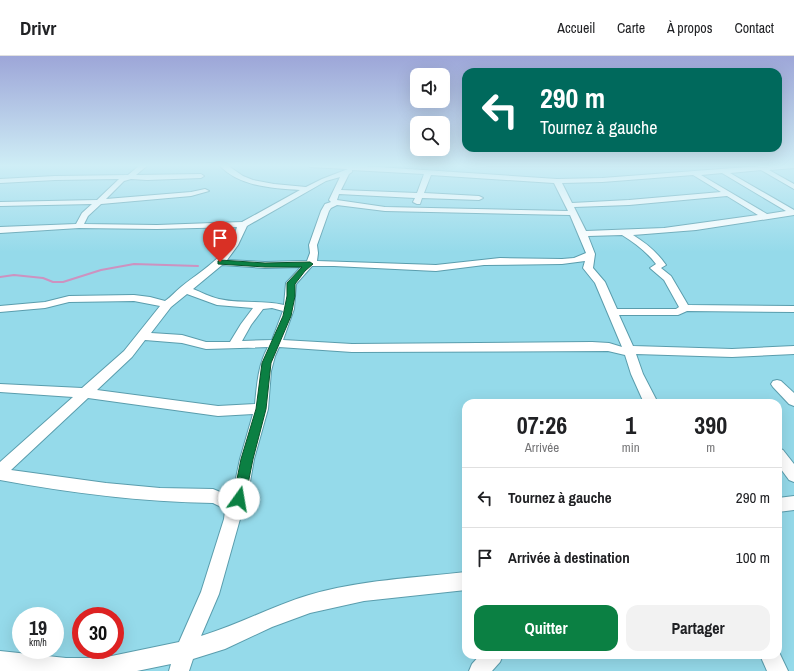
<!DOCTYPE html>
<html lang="fr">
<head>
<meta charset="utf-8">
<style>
  :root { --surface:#fff; --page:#f2f2f2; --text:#202124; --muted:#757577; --line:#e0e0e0; --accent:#0b8043 }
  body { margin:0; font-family:"Archivo Narrow",sans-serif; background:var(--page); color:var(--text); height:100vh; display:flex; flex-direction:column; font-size:15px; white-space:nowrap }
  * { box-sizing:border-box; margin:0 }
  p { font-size:13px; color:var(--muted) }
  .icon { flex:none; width:22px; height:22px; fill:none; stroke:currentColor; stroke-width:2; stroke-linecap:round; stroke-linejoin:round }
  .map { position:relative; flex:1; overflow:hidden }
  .side { position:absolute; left:462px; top:343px; width:320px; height:260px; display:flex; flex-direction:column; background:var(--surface); border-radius:12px; box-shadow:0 4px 16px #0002 }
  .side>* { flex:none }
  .top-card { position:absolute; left:462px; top:12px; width:320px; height:84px; border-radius:12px; box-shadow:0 4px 16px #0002; background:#00695c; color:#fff; overflow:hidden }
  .tools { position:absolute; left:410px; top:12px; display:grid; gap:8px }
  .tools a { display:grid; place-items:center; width:40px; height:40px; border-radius:8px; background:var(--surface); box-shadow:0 4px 16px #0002; font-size:20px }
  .speed { position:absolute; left:12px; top:551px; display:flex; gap:8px; font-size:20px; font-weight:700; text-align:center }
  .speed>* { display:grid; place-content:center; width:52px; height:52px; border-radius:50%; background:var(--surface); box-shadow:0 4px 16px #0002; line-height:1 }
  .speed small { font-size:10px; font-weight:400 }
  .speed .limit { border:6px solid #d22; background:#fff; color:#111 }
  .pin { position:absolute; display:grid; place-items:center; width:34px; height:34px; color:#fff; margin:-41px -17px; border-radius:50% 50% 50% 0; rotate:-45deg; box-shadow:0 0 4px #0007 }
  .pin .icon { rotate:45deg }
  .me { position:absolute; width:44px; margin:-22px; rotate:13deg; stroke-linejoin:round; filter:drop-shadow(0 0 3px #0008) }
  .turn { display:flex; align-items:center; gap:14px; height:84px; padding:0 12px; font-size:18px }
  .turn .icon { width:52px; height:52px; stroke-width:2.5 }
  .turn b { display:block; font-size:28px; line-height:34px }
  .eta { display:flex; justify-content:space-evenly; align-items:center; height:68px; text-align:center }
  .eta b { font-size:24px; font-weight:700; line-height:28px }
  .cta { display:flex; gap:8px; margin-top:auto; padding:8px 12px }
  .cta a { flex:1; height:46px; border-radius:12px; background:var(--accent); color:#fff; font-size:16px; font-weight:700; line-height:46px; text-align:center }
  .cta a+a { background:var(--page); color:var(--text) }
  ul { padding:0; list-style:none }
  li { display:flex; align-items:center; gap:12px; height:60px; padding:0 12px; border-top:1px solid var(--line) }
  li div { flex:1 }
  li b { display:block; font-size:15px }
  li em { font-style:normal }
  header { display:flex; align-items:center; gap:24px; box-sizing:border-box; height:56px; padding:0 20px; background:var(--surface); border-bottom:1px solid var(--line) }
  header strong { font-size:19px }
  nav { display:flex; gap:22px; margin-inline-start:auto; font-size:14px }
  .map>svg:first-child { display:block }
</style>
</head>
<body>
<header>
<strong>Drivr</strong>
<nav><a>Accueil</a><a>Carte</a><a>À propos</a><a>Contact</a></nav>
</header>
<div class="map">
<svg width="794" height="615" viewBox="0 0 794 615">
  <rect width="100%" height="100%" fill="#95daea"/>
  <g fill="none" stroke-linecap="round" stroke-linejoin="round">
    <polyline stroke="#cd92c0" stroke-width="2" points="0,221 14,219 43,222 53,226 63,226 101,214 134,208 198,210"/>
    <defs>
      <g id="minor">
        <path d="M 140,109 L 148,109 L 136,119 L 201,118 L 204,120 L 201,122 L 147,124 L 131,123 L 124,125 L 106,143 L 191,136 L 205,133 L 209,135 L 191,140 L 101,148 L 88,160 L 84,168 L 157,169 L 242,166 L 300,134 C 272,132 240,131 219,109 L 227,109 L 243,120 L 253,124 L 274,128 L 306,131 L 322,123 L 348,113 L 310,111 L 307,109 L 348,109 L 557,123 L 602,122 L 774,109 L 794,109 L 794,112 L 769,114 L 794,128 L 794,133 L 761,114 L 730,117 L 794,154 L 794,159 L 696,174 L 633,179 C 646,187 657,196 666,209 L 661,212 L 671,220 L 688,249 L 794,250 L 794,256 L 687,255 L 678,259 L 619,259 L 633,290 L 732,293 L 794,290 L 794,298 L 732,301 L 636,298 L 643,318 L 658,347 L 644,347 L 631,318 L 625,299 L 608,295 L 352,296 L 279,291 L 275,300 L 271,315 L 268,353 L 254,403 L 247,443 L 241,455 L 240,463 L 219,538 L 201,580 C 238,569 272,550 309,539 C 360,524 414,522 466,516 L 466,534 L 364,545 L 310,557 L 272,571 L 225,593 L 193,603 L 189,615 L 169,615 L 171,608 L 137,615 L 0,615 L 0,595 L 66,602 L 102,602 L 179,586 L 201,536 L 224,463 L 225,455 L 219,450 L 213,447 C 141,446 71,437 0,424 L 0,406 L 73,341 L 0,336 L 0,328 L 82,332 L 124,295 L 160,250 L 134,245 L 69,246 L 45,252 L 0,256 L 0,250 L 45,246 L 69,240 L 134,239 L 150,241 L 165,245 C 171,241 176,235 181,231 C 203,213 229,200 237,171 L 157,173 L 79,172 L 0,177 L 0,171 L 76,168 L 82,157 L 92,148 L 0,150 L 0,146 L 97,144 L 119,123 L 55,124 L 0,127 L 0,123 L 55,120 L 128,119 ZM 352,114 L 424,118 L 417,137 L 341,134 L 349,118 L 352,116 ZM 722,117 L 786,155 L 767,158 L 701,119 ZM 431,119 L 554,127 L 568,155 L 385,151 L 337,144 L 339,138 L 415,142 L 413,146 L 417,148 L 420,148 L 422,142 L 479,144 L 483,142 L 479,140 L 424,137 ZM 693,119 L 721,136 L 629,144 L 572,147 L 562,127 L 602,126 ZM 340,121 L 329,144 L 331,146 L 325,148 L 321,155 L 309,189 L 310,197 L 307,205 L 265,206 L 227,204 L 238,189 L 247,170 L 326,125 ZM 727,140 L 758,159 L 664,172 L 586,175 L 574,151 L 629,149 ZM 337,149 L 385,155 L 570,159 L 586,197 L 574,202 L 562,203 L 500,202 L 436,209 L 317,205 L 318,197 L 317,189 L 329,155 L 331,152 ZM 622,179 C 635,187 647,196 656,208 L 650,212 L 664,224 L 679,251 L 676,253 L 617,253 L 605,226 L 593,212 L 595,198 L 588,180 ZM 585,205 L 583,212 L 595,227 L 622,291 L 609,287 L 592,286 L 352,288 L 283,284 L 294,253 L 296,228 L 312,210 L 334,210 L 436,215 L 484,209 L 562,208 ZM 222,209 L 265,212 L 301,211 L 286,227 L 284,249 C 263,244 241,248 219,243 C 210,241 201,236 193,233 ZM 187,238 L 217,249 L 253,252 L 241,268 L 230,286 L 206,286 L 182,279 L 151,277 L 171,251 ZM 272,252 L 283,255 L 272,284 L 242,285 L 251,269 L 263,253 ZM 145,284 L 182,287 L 206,293 L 268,291 C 258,309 257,329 255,348 L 218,350 L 97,334 L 132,301 ZM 88,342 L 218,360 L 253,358 L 240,403 L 232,441 L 213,433 L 160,432 L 106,427 L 11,414 Z"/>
        <polygon points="777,324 781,325 794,337 794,350 789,348 773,331 771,328 773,325"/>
        <polygon points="778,392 783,394 794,408 794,426 789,424 778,409"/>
        <polygon points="794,440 794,454 778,456 778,442"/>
        <polygon points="778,594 788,615 767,615 760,599 778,599"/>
        <polygon points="480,599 503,599 500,606 492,615 469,615 472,608"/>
      </g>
    </defs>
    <use href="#minor" stroke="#5a9dad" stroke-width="2"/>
    <use href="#minor" fill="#fff" fill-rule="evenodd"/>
  </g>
  <linearGradient id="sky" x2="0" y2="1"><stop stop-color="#9da6d8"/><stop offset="0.56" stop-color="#cfeef6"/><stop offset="1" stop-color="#cfeef6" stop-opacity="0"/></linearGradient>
  <rect width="794" height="196" fill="url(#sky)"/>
  <polygon fill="#0b8043" stroke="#07532c" points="220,204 265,207 310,206 313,208 305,215 295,228 295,240 291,260 271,307 266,353 253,403 245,443 243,446 239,448 234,446 233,443 241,403 256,353 262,307 283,260 287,240 287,227 302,211 265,211 218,208 218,205"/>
</svg>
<div class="tools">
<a><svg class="icon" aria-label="sound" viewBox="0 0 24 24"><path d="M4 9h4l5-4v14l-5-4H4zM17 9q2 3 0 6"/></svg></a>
<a><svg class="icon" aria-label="search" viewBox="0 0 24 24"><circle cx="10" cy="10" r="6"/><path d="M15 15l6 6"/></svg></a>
</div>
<div class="speed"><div>19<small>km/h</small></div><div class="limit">30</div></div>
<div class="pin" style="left:220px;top:206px;background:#d93025"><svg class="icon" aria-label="arrive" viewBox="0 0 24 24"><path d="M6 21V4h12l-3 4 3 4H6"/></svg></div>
<svg class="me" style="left:239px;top:443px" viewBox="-20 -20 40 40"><circle r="19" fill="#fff"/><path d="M0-13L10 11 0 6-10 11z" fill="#0b8043"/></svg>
<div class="top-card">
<div class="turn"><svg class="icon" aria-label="left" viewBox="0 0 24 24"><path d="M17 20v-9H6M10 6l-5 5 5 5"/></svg><div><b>290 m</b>Tournez à gauche</div></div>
</div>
<section class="side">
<div class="eta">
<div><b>07:26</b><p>Arrivée</p></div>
<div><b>1</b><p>min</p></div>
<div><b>390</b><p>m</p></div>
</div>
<ul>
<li><svg class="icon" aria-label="left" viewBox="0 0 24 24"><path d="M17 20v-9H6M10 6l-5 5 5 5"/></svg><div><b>Tournez à gauche</b></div><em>290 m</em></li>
<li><svg class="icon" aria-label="arrive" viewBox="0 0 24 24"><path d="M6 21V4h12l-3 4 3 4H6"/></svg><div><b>Arrivée à destination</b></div><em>100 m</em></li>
</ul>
<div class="cta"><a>Quitter</a><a>Partager</a></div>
</section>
</div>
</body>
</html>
